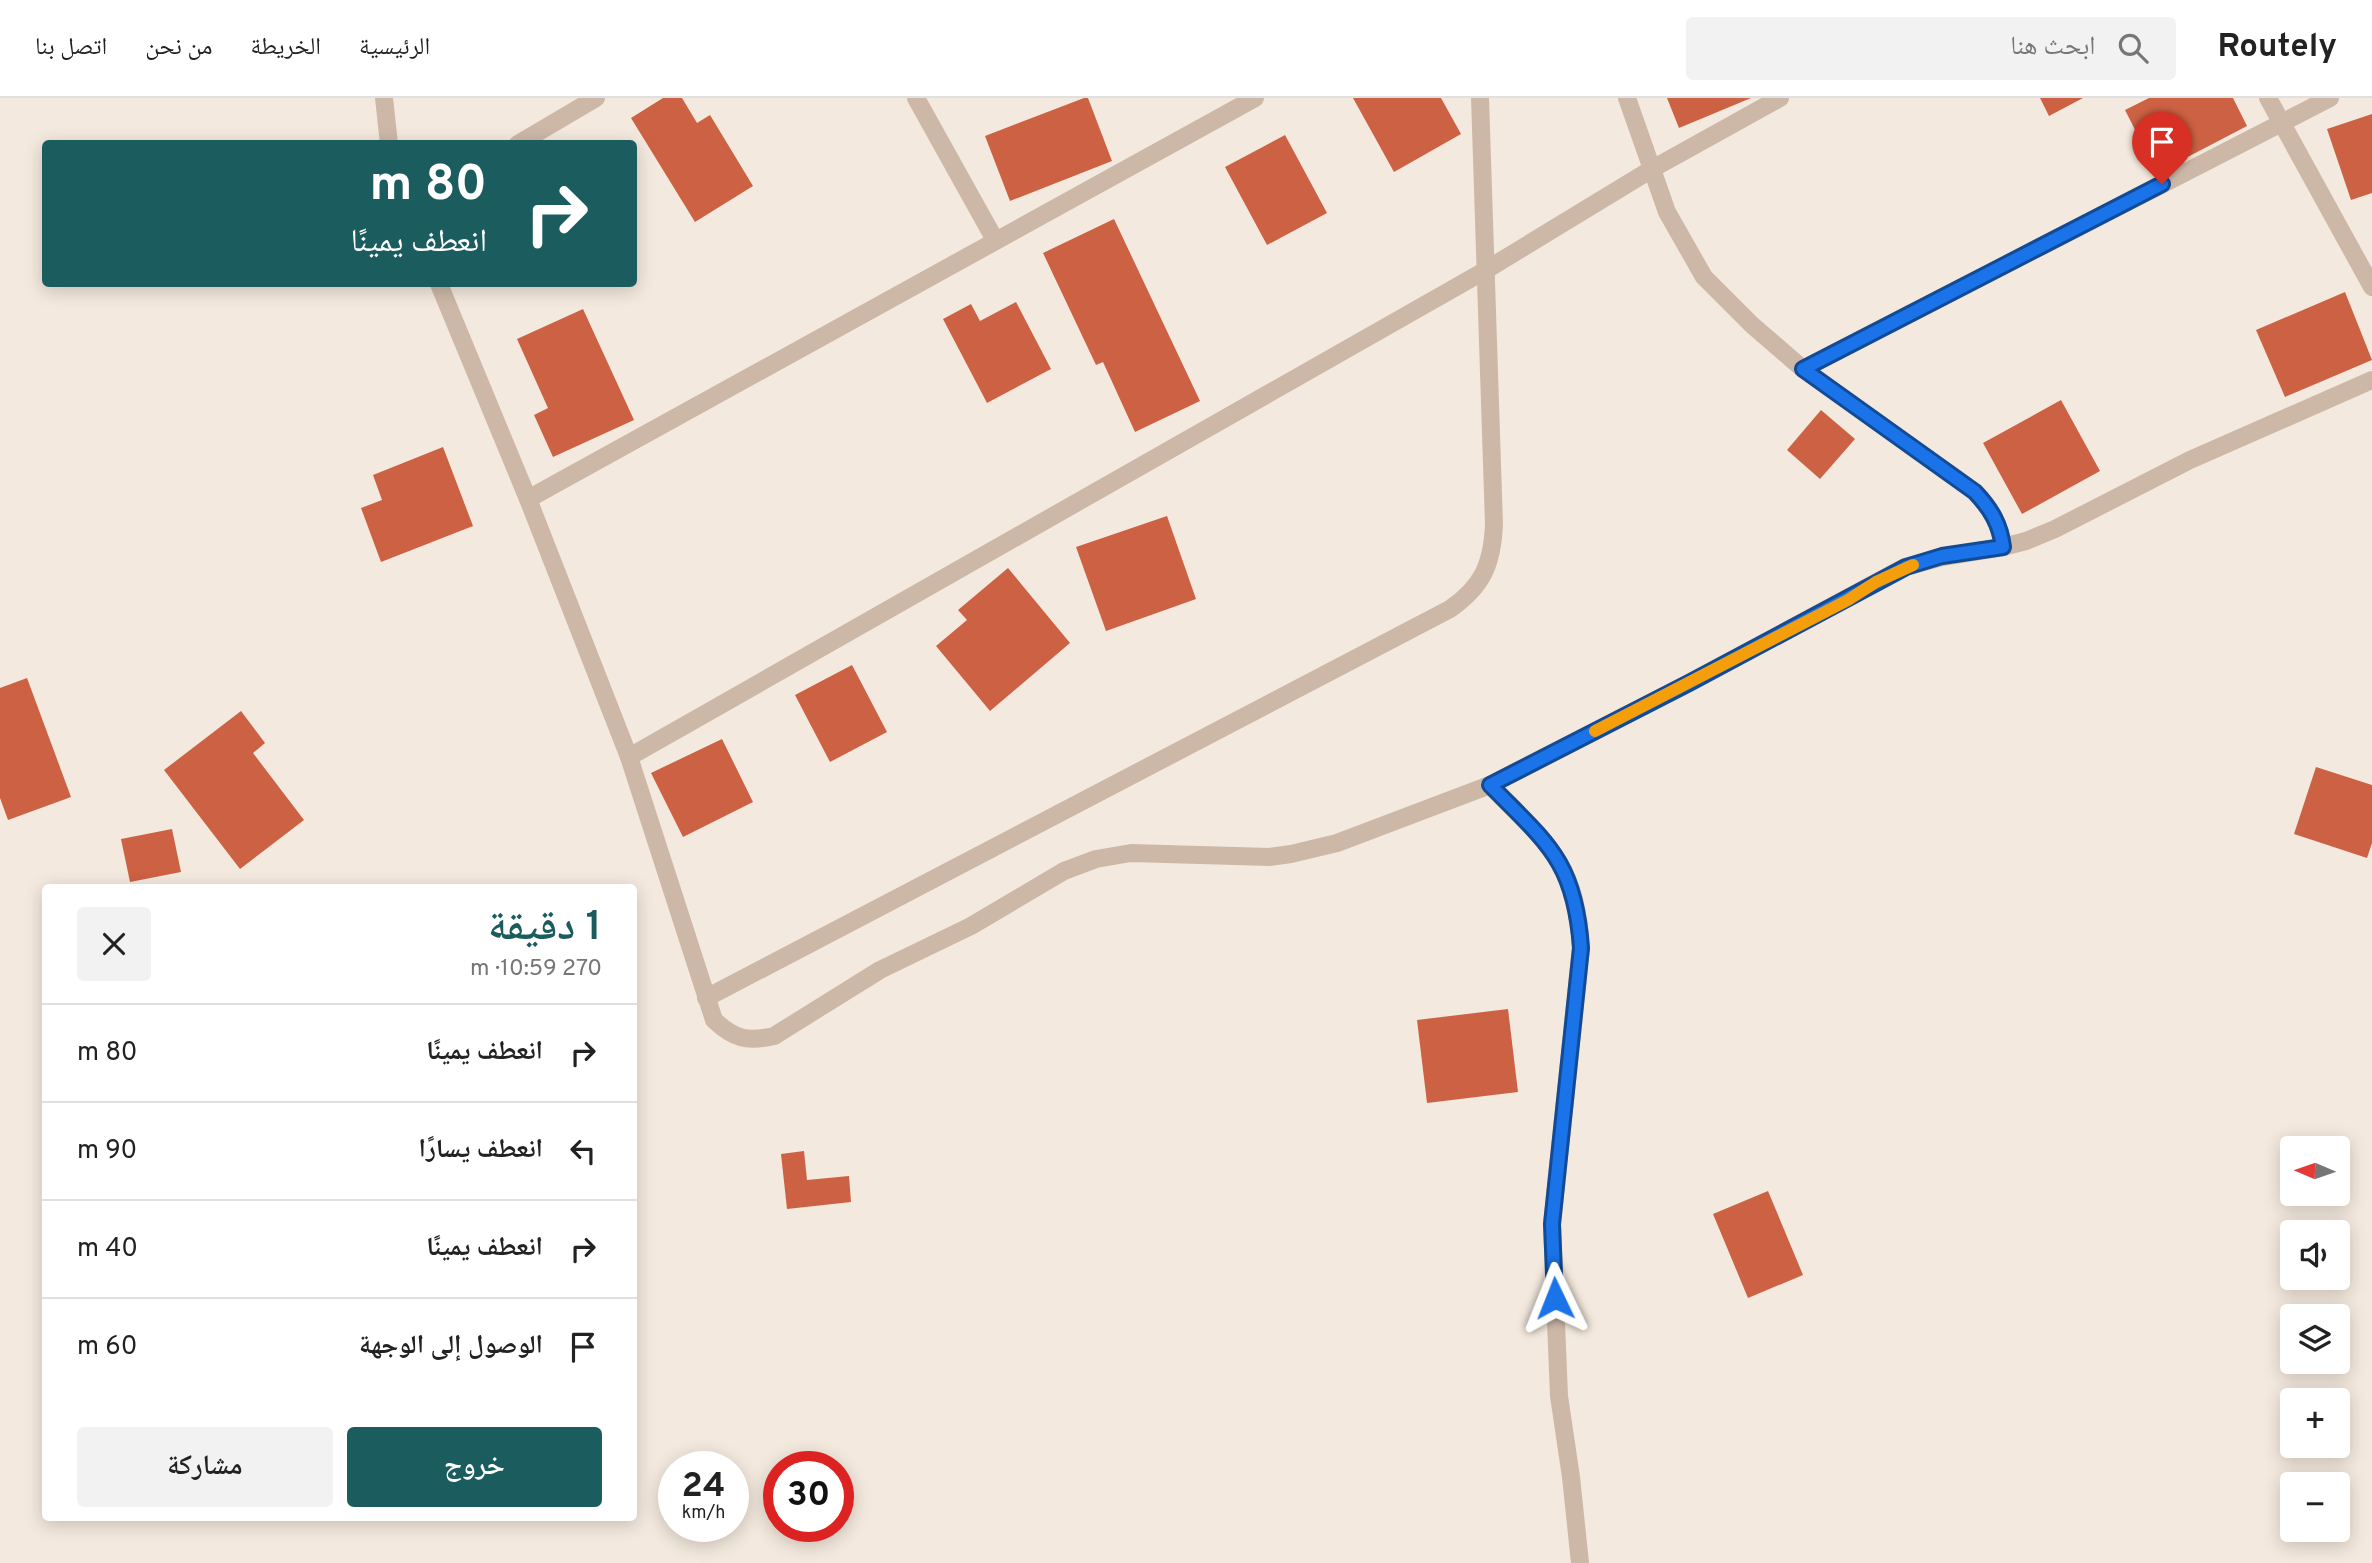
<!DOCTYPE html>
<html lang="ar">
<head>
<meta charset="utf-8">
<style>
  :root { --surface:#fff; --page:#f2f2f2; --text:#222; --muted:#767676; --line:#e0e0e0; --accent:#1b5c5f }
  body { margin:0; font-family:Overpass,"Noto Naskh Arabic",sans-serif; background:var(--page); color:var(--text); direction:rtl; height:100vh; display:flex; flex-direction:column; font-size:26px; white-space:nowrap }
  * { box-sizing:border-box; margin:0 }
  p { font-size:23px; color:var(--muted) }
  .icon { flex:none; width:38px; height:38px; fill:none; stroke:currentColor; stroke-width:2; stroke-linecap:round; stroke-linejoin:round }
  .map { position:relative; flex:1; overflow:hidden; direction:ltr }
  .sheet { position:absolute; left:42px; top:786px; width:595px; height:637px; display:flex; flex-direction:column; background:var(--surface); border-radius:7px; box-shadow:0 4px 18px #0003; direction:rtl }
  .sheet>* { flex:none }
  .top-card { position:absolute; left:42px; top:42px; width:595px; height:147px; border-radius:7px; box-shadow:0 4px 18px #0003; direction:rtl; background:#1b5c5f; color:#fff; overflow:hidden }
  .needle { width:46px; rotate:272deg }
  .controls { position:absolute; left:2280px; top:1038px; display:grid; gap:14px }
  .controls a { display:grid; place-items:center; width:70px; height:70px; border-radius:7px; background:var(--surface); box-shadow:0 4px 18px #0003; font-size:35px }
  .speed { position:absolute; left:658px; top:1353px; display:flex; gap:14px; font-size:35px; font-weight:700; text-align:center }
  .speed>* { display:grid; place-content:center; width:91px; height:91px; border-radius:50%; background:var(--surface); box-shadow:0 4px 18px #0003; line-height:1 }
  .speed small { font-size:18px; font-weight:400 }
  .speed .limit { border:10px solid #d22; background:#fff; color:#111 }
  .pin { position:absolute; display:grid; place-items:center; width:60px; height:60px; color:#fff; margin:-72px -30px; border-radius:50% 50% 50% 0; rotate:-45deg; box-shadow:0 0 7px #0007 }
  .pin .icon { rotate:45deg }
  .me { position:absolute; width:77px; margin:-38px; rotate:358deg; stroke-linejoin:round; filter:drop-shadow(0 0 5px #0008) }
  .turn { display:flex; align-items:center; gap:24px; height:147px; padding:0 35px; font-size:32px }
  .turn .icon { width:91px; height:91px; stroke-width:2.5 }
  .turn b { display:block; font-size:49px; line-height:60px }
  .round { display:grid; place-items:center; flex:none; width:74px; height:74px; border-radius:7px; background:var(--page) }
  .head { display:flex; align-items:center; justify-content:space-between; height:119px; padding:0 35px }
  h1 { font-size:42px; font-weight:600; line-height:52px; color:var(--accent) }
  .action { display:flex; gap:14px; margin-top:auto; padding:14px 35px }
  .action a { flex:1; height:80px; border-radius:7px; background:var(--accent); color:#fff; font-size:28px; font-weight:600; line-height:80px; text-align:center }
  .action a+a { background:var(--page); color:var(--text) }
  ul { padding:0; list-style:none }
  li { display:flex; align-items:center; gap:21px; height:98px; padding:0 35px; border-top:2px solid var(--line) }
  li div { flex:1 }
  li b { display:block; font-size:26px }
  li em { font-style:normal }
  header { display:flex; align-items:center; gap:42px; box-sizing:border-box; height:98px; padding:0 35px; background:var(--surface); border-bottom:2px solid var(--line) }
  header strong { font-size:33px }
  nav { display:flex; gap:38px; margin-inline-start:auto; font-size:24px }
  .search { width:490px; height:63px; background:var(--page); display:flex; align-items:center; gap:18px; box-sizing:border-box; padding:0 24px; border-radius:7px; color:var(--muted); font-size:26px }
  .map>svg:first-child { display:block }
</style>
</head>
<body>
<header>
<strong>Routely</strong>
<div class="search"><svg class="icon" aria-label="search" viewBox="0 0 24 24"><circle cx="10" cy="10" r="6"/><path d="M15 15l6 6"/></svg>ابحث هنا</div>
<nav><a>الرئيسية</a><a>الخريطة</a><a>من نحن</a><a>اتصل بنا</a></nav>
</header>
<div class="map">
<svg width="2372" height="1465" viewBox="0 0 2372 1465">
  <rect width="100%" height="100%" fill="#f4e9de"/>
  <g fill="#cd6143">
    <polygon points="663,0 682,0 697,25 710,17 753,88 695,124 631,20"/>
    <polygon points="1084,0 1088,0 1112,63 1010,103 985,38"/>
    <polygon points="1353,0 1441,0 1461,36 1394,74"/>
    <polygon points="1667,0 1751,0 1679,30"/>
    <polygon points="2040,0 2083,0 2049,18"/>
    <polygon points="2149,0 2233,0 2247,28 2157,75 2125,12"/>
    <polygon points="2372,16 2372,95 2351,102 2327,31"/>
    <polygon points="1285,37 1327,115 1267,147 1225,69"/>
    <polygon points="1114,121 1200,303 1135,334 1103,264 1096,267 1043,155"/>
    <polygon points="2345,194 2372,262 2285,299 2256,232"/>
    <polygon points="1016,204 1051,271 987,305 943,221 971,206 980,223"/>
    <polygon points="583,211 634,322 553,359 534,317 548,310 517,241"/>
    <polygon points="2061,302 2100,373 2022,416 1983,345"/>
    <polygon points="1821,312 1855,341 1820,381 1787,352"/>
    <polygon points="443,349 473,428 381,464 361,410 382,402 373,377"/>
    <polygon points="1167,418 1196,501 1106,533 1076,449"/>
    <polygon points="1008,470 1070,545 990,613 936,548 967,522 958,512"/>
    <polygon points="852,567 887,634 830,664 795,597"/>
    <polygon points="27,580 71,699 8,722 0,700 0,590"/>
    <polygon points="241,613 265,645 253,655 304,722 240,771 164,672"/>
    <polygon points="722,641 753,704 683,739 651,675"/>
    <polygon points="2316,669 2372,687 2372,745 2367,760 2294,736"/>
    <polygon points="172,731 181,774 130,784 121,741"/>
    <polygon points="1508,911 1518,994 1427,1005 1417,922"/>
    <polygon points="804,1053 807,1082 849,1078 851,1104 787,1111 781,1056"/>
    <polygon points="1768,1093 1803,1177 1748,1200 1713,1116"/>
  </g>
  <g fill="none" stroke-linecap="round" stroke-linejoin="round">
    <g stroke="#cdb8a8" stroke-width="18">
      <polyline points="384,0 389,46"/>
      <polyline points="916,0 995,142"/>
      <path d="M 1627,0 L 1667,114 L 1704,179 L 1752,227 L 1803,271 L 1975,394 C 1991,411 2000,426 2003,449"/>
      <polyline points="2268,0 2372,189"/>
      <polyline points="518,46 596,0"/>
      <path d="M 439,186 L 528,401 L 629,659 L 714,922 C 734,941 747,944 774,938 L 880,872 L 971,828 L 1064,773 L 1096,761 L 1131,755 L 1269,759 L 1291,756 L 1337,745 L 1490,687 L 1689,585 L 1905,469 L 1942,459 L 2003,449 L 2026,443 L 2055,431 L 2190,362 L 2372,282"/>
      <polyline points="1803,271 2330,0"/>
      <polyline points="528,401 1255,0"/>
      <polyline points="629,659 1486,172 1652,71 1780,0"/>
      <path d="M 1490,687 C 1547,745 1576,764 1581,850 L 1552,1126 L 1559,1298 L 1571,1379 L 1580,1465"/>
      <path d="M 706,900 L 1450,511 C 1483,488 1492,466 1494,427 L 1480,0"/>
    </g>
  </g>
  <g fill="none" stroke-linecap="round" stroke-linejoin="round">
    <defs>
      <path id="route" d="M 1555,1200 L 1552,1126 L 1581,850 C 1575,763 1547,745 1490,687 L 1689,585 L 1906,469 L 1942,458 L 2003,449 C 2000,426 1991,411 1975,394 L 1803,271 L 2162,86"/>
    </defs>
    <use href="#route" stroke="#114b97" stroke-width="18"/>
    <use href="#route" stroke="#1a73e8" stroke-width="12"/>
    <polyline stroke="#f59e0b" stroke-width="12" points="1595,633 1848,502 1876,484 1913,467"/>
  </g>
</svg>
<div class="controls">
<a><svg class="needle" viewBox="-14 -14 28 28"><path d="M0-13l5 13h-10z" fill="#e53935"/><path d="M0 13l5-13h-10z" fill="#767676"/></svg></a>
<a><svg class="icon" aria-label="sound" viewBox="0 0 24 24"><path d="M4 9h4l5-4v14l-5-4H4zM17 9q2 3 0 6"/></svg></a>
<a><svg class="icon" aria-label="layers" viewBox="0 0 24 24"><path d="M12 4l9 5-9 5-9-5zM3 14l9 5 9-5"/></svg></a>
<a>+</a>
<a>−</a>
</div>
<div class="speed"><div>24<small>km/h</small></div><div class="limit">30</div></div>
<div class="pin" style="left:2162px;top:86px;background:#d93025"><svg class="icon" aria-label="arrive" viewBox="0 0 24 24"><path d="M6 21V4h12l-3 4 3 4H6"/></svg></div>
<svg class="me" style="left:1555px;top:1200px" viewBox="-20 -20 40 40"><path d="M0-17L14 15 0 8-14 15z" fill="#1a73e8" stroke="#fff" stroke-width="4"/></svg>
<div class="top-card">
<div class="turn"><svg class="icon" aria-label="right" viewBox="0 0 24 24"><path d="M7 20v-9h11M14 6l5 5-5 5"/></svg><div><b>80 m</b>انعطف يمينًا</div></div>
</div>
<section class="sheet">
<div class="head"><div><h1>1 دقيقة</h1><p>270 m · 10:59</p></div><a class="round"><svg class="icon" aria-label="close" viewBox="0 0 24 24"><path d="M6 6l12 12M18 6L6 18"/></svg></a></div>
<ul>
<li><svg class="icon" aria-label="right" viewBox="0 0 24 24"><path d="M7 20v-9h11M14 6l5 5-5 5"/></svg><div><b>انعطف يمينًا</b></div><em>80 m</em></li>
<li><svg class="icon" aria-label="left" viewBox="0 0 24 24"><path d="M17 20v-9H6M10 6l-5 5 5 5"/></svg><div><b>انعطف يسارًا</b></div><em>90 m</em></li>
<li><svg class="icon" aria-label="right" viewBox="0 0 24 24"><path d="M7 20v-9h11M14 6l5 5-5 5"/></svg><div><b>انعطف يمينًا</b></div><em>40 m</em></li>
<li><svg class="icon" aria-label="arrive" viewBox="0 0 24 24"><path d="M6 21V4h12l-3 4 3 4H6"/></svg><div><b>الوصول إلى الوجهة</b></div><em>60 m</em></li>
</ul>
<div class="action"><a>خروج</a><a>مشاركة</a></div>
</section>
</div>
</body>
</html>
